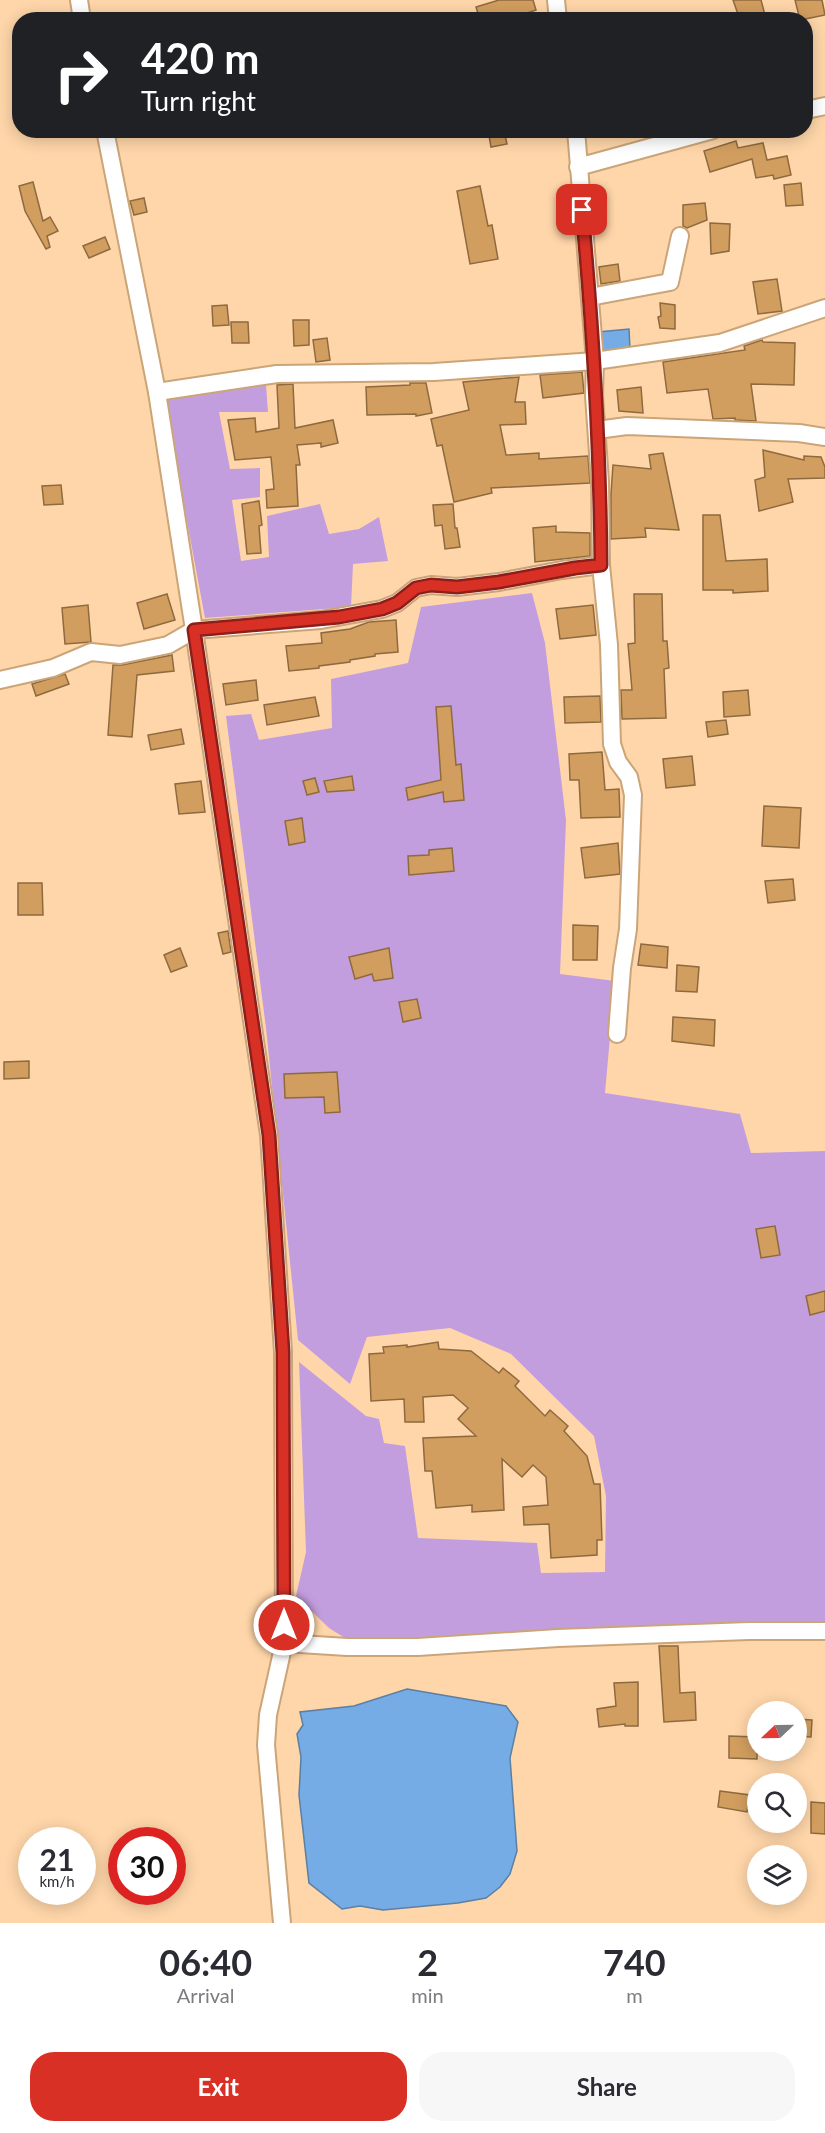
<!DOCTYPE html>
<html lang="en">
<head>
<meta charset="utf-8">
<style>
  :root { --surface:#fff; --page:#f7f7f7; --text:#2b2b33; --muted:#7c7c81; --accent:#d93025 }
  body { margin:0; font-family:Lato,sans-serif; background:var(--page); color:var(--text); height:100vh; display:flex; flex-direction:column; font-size:22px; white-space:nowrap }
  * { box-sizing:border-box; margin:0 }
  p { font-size:20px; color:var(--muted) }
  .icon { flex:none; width:33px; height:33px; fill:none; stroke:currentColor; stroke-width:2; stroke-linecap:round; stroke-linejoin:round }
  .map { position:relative; height:1923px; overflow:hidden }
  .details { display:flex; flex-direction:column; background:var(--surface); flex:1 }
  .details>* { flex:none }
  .guide { position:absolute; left:12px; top:12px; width:801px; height:126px; border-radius:24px; box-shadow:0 3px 15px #0003; background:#202124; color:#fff; overflow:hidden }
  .needle { width:39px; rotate:248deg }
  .controls { position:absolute; left:747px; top:1701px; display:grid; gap:12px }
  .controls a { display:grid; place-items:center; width:60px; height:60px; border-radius:50%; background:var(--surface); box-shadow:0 3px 15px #0003; font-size:30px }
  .speed { position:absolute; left:18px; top:1827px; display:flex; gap:12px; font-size:30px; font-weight:700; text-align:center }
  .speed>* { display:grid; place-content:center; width:78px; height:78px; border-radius:50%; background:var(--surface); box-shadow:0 3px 15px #0003; line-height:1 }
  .speed small { font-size:15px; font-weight:400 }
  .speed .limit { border:9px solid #d22; background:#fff; color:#111 }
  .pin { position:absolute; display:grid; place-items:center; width:51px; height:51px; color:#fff; margin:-26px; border-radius:12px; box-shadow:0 3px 9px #0006 }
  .me { position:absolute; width:66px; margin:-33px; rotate:0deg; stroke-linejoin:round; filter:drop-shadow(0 0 4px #0008) }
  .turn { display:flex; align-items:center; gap:21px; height:126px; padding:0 30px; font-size:27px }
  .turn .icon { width:78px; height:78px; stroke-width:2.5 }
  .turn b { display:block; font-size:42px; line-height:51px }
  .eta { display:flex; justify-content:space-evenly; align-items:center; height:102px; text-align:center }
  .eta b { font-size:36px; font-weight:700; line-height:42px }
  .button { display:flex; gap:12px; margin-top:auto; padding:12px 30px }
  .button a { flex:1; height:69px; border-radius:24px; background:var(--accent); color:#fff; font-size:24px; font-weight:700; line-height:69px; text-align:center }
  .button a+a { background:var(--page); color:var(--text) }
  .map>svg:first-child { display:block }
</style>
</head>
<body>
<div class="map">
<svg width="825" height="1923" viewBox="0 0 825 1923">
  <rect width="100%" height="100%" fill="#ffd6a9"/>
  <g fill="#c39ede" fill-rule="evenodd">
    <polygon points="266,385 268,412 219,412 230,469 260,468 260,497 232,500 241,561 269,557 267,516 320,504 329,534 359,529 379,517 388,561 353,564 351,607 205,618 164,397"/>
    <path d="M 532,593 L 545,643 L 566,820 L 560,974 L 615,981 L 605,1093 L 740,1114 L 751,1153 L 825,1151 L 825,1621 L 685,1624 L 366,1641 L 345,1638 L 329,1628 L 296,1596 L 306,1552 L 299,1362 L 366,1416 L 379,1419 L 384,1443 L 405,1446 L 418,1538 L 537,1543 L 541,1573 L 605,1572 L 606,1496 L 594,1436 L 511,1354 L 450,1328 L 367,1337 L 350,1384 L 298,1340 L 266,1028 L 226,716 L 251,714 L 259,740 L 332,728 L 331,679 L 408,663 L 421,607 ZM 451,706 L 454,741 L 440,743 L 436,707 ZM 460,764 L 464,799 L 444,802 L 440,767 ZM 302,819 L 305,842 L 289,844 L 285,821 ZM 452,848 L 453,871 L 430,872 L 429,850 ZM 388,948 L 393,978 L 374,981 L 369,952 ZM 336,1072 L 340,1112 L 326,1113 L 321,1074 ZM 317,1073 L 318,1097 L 285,1098 L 284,1074 Z"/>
  </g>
  <g fill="#75ace5" stroke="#5c7fa2" stroke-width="1.5">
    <polygon points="629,329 630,349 600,352 598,332"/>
    <polygon points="407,1689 506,1706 518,1722 510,1758 517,1851 510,1874 500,1887 486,1898 458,1903 383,1910 360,1906 342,1909 309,1883 299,1795 301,1757 297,1734 303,1725 300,1712 354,1706"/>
  </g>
  <g fill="#d29e5f" stroke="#8e6a3f" stroke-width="1.5">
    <polygon points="499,0 533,0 536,10 507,20 480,20 476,7"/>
    <polygon points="733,0 761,0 765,15 750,20 740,20"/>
    <polygon points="795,0 822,0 825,15 800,20"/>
    <polygon points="488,130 504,130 507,144 491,147"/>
    <polygon points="736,141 738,148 763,143 767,160 787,156 791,175 774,179 773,175 756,178 752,159 710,172 704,151"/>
    <polygon points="33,182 43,221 50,217 58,231 47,236 50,247 46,249 25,211 19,186"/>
    <polygon points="801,183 803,205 786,206 784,185"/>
    <polygon points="480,186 488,226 492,225 498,259 470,264 457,191"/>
    <polygon points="144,198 147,212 134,215 130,201"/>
    <polygon points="705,203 707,220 687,228 683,226 683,205"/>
    <polygon points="710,223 730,224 729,251 711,254"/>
    <polygon points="105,237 110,249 89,258 83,246"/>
    <polygon points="618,264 620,281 601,284 599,267"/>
    <polygon points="777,279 782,311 758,314 753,282"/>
    <polygon points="660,303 675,305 675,329 660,328 658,317 661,316"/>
    <polygon points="227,305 229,325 213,326 212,306"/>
    <polygon points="293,320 309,320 309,345 294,346"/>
    <polygon points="231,322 248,322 249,343 232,343"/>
    <polygon points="327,338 330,360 316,362 313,340"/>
    <polygon points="762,340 763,342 795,343 794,385 751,384 756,421 735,420 735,418 713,419 708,389 667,393 663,362 745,350 744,346"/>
    <polygon points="582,372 584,393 543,398 540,375"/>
    <polygon points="519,377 515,402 525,402 526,424 500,425 506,455 539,453 539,459 588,456 590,483 491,488 492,493 454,502 442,445 437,446 431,419 469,410 463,382"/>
    <polygon points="410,383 426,383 432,413 416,416 416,414 367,415 366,387 410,385"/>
    <polygon points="293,384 295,428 333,420 338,443 321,447 321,443 297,445 300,465 296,465 298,506 267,508 266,490 274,489 271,457 235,460 228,420 255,418 256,432 279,428 277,385"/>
    <polygon points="641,387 643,413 619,411 617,390"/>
    <polygon points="763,450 804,460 804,456 821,457 825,467 825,478 788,479 793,502 759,511 755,480 765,477"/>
    <polygon points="663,453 679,530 645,528 646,537 611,539 611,494 613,465 651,469 649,455"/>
    <polygon points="61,485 63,504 44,505 42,486"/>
    <polygon points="259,501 262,525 259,526 261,553 247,554 242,504"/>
    <polygon points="453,504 455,528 457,528 460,547 445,549 442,525 435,526 433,505"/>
    <polygon points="703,515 720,515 726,561 767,559 768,591 733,593 733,590 703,590"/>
    <polygon points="556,526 556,532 590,533 590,556 535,562 533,528"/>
    <polygon points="167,594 175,620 144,629 137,603"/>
    <polygon points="634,594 662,594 663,641 667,641 669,668 664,669 666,718 622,719 621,690 632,690 628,644 635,643"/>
    <polygon points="88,605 91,642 65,644 62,608"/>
    <polygon points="593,605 596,635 560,639 556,609"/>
    <polygon points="396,620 398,652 375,654 375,656 350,660 350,662 319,666 319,668 289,671 286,646 322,643 321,633 350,629 369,622"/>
    <polygon points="172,655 174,671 137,675 132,737 108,735 113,665 122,665"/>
    <polygon points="65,674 69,684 36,696 32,684"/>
    <polygon points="256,680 258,700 226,705 223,684"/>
    <polygon points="748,690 750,715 724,717 723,692"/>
    <polygon points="600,696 601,722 565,723 564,697"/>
    <polygon points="315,697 319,716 267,725 264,705"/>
    <polygon points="451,706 456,765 461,764 464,800 444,802 443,792 408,800 406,788 441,780 436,707"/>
    <polygon points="726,720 728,734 708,737 706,722"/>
    <polygon points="181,729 184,744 151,750 148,735"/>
    <polygon points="602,752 605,790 619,789 620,817 581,818 579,780 570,780 569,754"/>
    <polygon points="692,756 695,785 666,788 663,759"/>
    <polygon points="352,776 354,790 327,792 324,781"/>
    <polygon points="315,778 319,792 307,795 303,781"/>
    <polygon points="201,781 205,812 179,814 175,784"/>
    <polygon points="764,806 801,808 799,848 762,846"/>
    <polygon points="302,818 305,842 289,845 285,821"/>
    <polygon points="618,843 620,874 585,878 581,848"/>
    <polygon points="452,848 454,871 409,875 408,856 429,855 429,850"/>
    <polygon points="793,879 795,900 768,903 765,881"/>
    <polygon points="18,883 42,883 43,915 18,915"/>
    <polygon points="573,925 598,926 597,960 573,960"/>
    <polygon points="228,931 231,952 223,954 218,933"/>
    <polygon points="641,944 668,947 667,968 638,965"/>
    <polygon points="180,948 187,966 171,972 164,955"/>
    <polygon points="389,948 393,978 374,981 372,974 355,979 349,957"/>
    <polygon points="677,965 699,967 697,992 676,991"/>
    <polygon points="417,999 421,1018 403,1022 399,1002"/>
    <polygon points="673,1017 715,1020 714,1046 672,1041"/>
    <polygon points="29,1061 29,1078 4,1079 4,1062"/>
    <polygon points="337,1072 340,1112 325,1113 324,1097 285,1098 284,1074"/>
    <polygon points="775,1226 780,1255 761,1258 756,1229"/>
    <polygon points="825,1291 825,1311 810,1315 806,1296"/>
    <polygon points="438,1342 439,1349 471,1351 499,1373 503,1368 519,1381 515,1386 545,1416 550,1410 568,1426 564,1431 587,1456 594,1484 600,1484 602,1540 597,1540 597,1555 551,1558 549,1524 524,1525 523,1507 548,1505 546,1477 533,1465 522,1477 502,1459 504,1510 472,1512 472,1505 436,1508 432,1471 425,1471 423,1438 476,1436 458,1419 468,1408 453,1395 423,1397 424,1422 405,1422 404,1399 371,1401 369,1354 384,1353 383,1347 407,1345 407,1347"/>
    <polygon points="659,1646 678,1646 680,1693 695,1692 696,1720 664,1722"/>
    <polygon points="638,1682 638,1726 625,1726 625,1724 599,1727 597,1709 616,1706 614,1683"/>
    <polygon points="796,1719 812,1720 811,1737 796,1736"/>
    <polygon points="729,1736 757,1737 757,1759 729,1758"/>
    <polygon points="720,1791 750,1795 747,1812 718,1807"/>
    <polygon points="811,1802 825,1803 825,1834 811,1833"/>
  </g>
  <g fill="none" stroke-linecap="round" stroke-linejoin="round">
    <defs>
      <g id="minor">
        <polyline points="79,0 82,20"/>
        <polyline points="556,0 558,20"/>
        <polyline points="806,110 825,106"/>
        <polyline points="105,130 157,392 194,630 269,1135 283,1352 284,1643 347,1647 418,1647 558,1638 749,1631 825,1631"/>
        <polyline points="576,130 595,361 720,343 825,308"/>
        <polyline points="578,167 713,130"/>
        <polyline points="590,297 670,282 680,236"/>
        <polyline points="157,392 277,374 434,372 595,361 594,396 600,482 601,565 609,645 612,744 618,762 629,777 633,795 628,929 622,968 617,1034"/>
        <polyline points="597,430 627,426 799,433 825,437"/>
        <polyline points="0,680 53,668 91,652 120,655 168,645 194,630 321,620 382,609 397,603 416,588 431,585 457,587 499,582 562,570 601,565"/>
        <polyline points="282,1923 266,1745 268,1715 284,1643"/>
      </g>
    </defs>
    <use href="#minor" stroke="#cba578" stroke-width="20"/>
    <use href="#minor" stroke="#fff" stroke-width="16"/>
  </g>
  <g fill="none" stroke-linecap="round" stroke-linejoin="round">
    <defs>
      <path id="route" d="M 284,1625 L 283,1352 L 269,1135 L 194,630 L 339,617 L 382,609 L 397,603 L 416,588 L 431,585 L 457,587 L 499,582 L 575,568 L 601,565 C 600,446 593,329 582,210"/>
    </defs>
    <use href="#route" stroke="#8d1f18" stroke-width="15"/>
    <use href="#route" stroke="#d93025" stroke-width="10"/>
  </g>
</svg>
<div class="controls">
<a><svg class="needle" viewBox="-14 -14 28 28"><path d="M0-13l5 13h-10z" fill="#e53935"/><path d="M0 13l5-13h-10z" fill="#7c7c81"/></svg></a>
<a><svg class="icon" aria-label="search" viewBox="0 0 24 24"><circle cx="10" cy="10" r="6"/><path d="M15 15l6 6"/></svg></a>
<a><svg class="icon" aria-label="layers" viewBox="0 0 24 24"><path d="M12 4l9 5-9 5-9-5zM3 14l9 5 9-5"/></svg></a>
</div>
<div class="speed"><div>21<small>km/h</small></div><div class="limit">30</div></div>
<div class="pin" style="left:582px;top:210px;background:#d93025"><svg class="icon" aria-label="arrive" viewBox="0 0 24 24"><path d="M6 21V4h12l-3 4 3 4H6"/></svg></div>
<svg class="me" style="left:284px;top:1625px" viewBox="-20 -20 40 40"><circle r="17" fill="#d93025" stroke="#fff" stroke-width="3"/><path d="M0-11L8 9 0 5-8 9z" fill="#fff"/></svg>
<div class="guide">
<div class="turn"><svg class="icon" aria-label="right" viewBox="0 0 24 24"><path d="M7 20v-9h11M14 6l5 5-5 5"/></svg><div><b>420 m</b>Turn right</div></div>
</div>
</div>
<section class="details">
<div class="eta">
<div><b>06:40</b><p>Arrival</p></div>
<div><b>2</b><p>min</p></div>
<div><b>740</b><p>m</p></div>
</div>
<div class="button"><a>Exit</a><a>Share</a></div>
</section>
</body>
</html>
